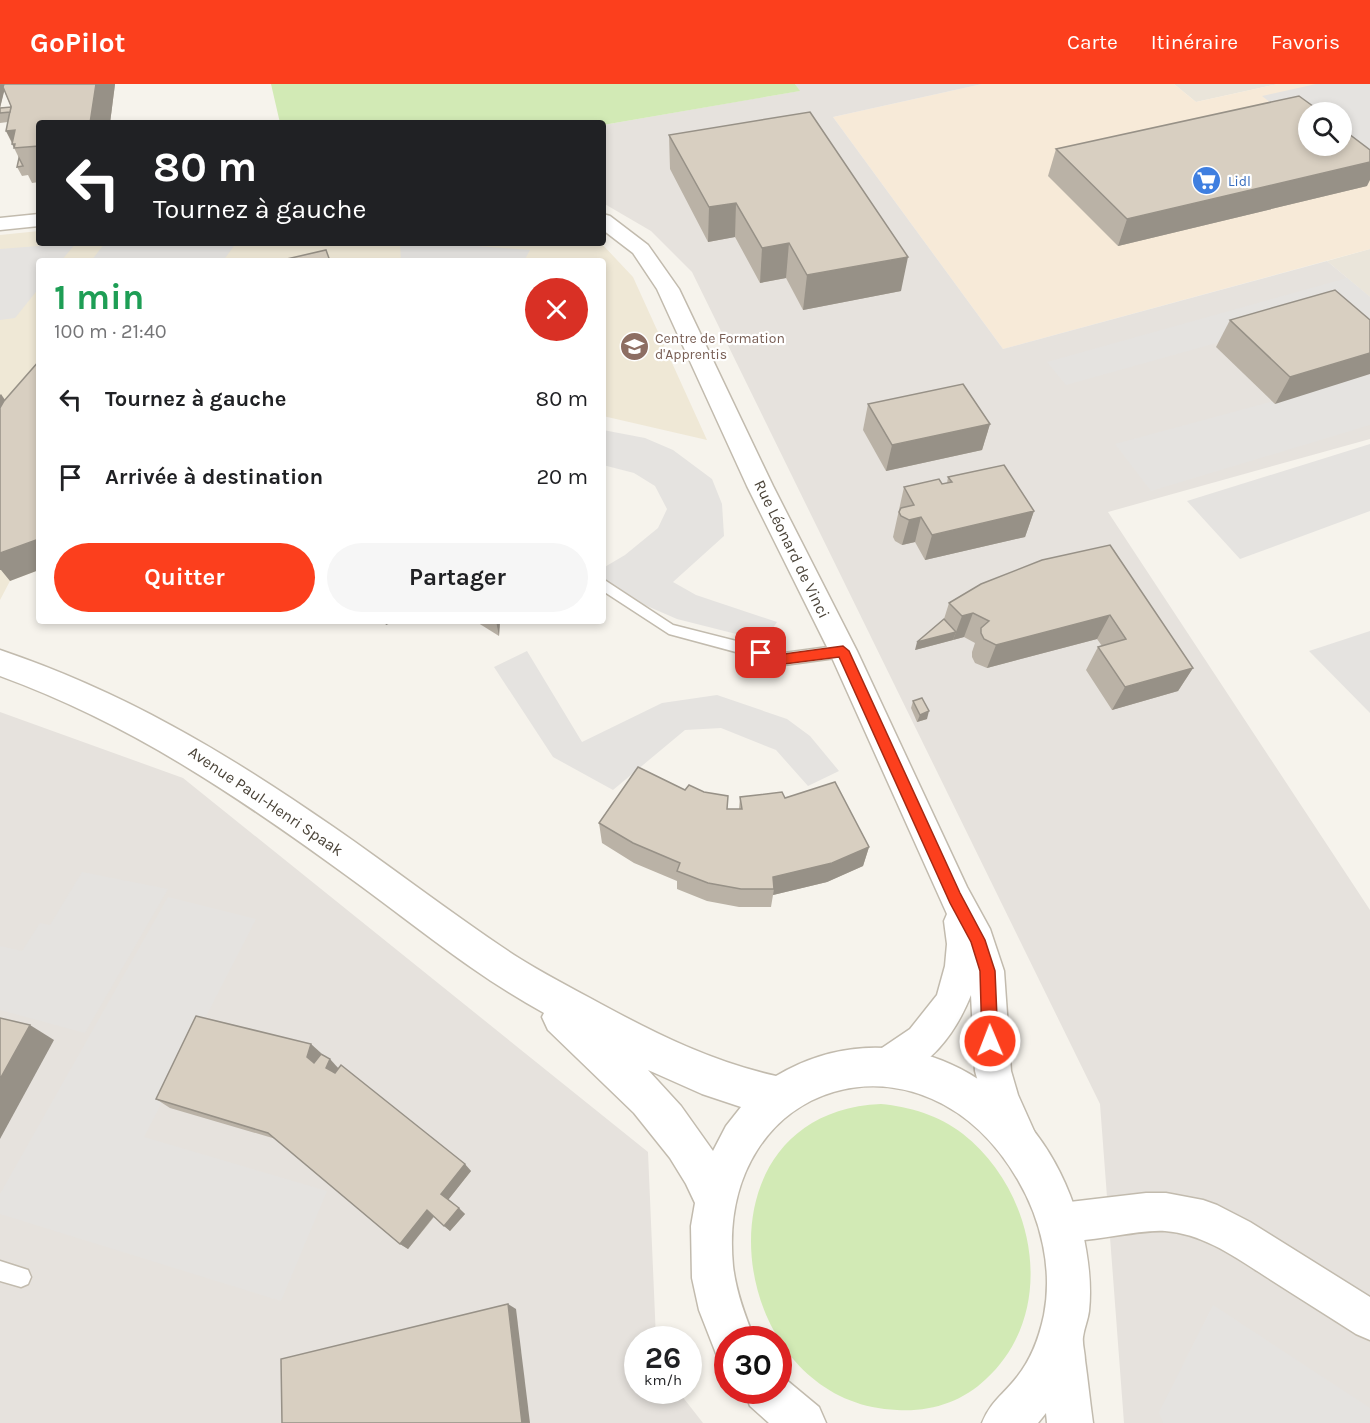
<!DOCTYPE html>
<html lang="fr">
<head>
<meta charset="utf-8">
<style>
  :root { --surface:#fff; --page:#f6f6f6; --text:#202124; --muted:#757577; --accent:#fc3f1d }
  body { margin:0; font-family:Karla,sans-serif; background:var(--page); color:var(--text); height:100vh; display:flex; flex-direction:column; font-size:22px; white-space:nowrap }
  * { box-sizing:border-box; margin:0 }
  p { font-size:20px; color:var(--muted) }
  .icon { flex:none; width:33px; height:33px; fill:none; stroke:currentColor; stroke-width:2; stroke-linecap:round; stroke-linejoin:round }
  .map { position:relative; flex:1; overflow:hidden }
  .details { position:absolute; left:36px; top:174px; width:570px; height:366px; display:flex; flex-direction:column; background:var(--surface); border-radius:6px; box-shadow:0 3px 9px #0003 }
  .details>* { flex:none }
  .guide { position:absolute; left:36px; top:36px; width:570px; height:126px; border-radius:6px; box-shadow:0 3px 9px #0003; background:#202124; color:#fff; overflow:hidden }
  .buttons { position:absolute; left:1298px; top:18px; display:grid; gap:12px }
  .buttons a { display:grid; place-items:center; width:54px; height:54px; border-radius:50%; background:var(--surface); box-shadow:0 3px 9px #0003; font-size:30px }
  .speed { position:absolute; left:624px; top:1242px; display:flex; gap:12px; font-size:30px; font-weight:700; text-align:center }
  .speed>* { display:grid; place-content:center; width:78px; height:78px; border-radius:50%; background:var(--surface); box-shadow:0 3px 9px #0003; line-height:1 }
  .speed small { font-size:15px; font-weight:400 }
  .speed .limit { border:9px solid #d22; background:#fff; color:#111 }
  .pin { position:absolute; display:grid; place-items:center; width:51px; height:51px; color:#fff; margin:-26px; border-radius:12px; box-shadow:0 3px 9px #0006 }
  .me { position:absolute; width:66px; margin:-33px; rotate:359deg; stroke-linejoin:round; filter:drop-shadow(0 0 4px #0008) }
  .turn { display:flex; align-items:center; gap:21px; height:126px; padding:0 18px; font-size:27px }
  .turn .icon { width:78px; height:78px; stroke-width:2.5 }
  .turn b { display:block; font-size:42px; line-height:51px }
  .round { display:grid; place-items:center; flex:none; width:63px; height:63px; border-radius:32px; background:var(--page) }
  .head { display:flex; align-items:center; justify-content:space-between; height:102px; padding:0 18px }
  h1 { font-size:36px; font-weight:700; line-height:45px; color:#1e9e55 }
  .primary-button { display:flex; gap:12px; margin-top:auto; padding:12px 18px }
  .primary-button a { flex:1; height:69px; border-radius:36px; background:var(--accent); color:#fff; font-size:24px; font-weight:700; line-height:69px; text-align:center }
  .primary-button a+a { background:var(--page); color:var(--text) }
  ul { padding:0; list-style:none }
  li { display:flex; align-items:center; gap:18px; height:78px; padding:0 18px }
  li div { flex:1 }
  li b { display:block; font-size:22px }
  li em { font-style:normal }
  header { display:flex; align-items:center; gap:36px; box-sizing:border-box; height:84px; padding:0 30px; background:var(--accent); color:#fff }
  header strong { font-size:28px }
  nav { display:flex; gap:33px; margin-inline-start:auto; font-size:21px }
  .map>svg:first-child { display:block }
</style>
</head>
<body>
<header>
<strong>GoPilot</strong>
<nav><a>Carte</a><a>Itinéraire</a><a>Favoris</a></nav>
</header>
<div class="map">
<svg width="1370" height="1339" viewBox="0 0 1370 1339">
  <rect width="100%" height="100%" fill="#f6f3ec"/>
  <g fill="#eae5da">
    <polygon points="1174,0 1278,0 1196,18"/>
    <polygon points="1370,165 1370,213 1327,177"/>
  </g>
  <path fill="#f7ead8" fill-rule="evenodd" d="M 982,0 L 1174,0 L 1196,18 L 1278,0 L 1370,0 L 1370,165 L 1003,265 L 833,33 ZM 1308,28 L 1341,28 L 1341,62 L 1308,62 Z"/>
  <g fill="#e6e2dd">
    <polygon points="795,0 982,0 833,33 1003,265 1327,177 1370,213 1370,355 1108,428 1370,826 1370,1339 1124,1339 1100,1020 692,188 651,147 603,119 603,41 799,7"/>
    <polygon points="0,628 183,694 648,1068 656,1255 638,1256 638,1306 678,1307 703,1339 0,1339"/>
  </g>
  <polygon fill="#efe8d6" points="39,147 39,159 601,159 633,193 707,356 603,332 603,177 39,177 39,486 10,497 0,516 0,151"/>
  <g fill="#d2eab5">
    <polygon points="271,0 795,0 800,7 603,41 603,39 280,39"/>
    <path d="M 881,1020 C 910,1023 939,1031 963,1050 C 1036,1107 1059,1228 986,1295 C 962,1318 931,1328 897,1326 C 725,1320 687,1028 881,1020 Z"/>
  </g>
  <g fill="#e5e3e0">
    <polygon points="1316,0 1370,0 1370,96 1341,62 1341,28 1308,28 1308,48 1262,12"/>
    <polygon points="76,159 61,177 39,177 39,204 15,234 0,236 0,165"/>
    <polygon points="105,159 236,159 223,177 91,177"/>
    <polygon points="400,159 436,159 530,166 524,177 401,177"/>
    <polygon points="1347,194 1370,213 1370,274 1320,230 1066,301 1047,278"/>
    <polygon points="1370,291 1370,341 1151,407 1115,360"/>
    <polygon points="603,346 645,354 673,366 712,395 722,420 724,452 673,498 696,511 777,538 764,557 677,535 603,503 603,484 625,471 658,444 667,425 655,402 634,389 603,381"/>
    <polygon points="1370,360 1370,427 1240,475 1187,417"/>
    <polygon points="1370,547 1370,629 1309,567"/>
    <polygon points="527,567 582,658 662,619 717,611 787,635 810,652 839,687 808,702 776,666 721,644 685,646 613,706 553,673 494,583"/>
    <polygon points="82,788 168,805 85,949 0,926 0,862 22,867 40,839 50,841"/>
    <polygon points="168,813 256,835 144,1053 327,1107 281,1217 0,1130 0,1110"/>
    <polygon points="1213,1221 1370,1324 1370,1339 1163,1339 1159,1328"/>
  </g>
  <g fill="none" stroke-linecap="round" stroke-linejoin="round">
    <defs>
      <g id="service">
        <polygon points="603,495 673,541 784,569 843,561 848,563 850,567 848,571 843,573 784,581 669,550 603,507"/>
        <polygon points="0,1177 28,1186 31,1193 28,1200 21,1203 0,1197"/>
      </g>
      <g id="minor">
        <polygon points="39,130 39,142 0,146 0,134"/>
        <path d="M 603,130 L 610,132 L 648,161 L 679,205 L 773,402 L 857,567 L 967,803 L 990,845 L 1004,887 L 1011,987 L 1018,1011 L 1035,1049 L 1030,1062 L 1017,1067 L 1004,1062 L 983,1016 L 975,987 L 971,911 C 954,953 929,983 886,1001 L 873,996 L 868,983 L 873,970 L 910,945 L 937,911 L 945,882 L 947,860 L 944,837 L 947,830 L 829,567 L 747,402 L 657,205 L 633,169 L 603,146 Z"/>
        <path d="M 1146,1109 L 1166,1109 L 1203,1116 L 1217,1121 L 1250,1138 L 1370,1213 L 1370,1256 L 1356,1250 C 1328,1232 1299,1214 1271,1196 C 1238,1175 1205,1150 1165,1147 C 1128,1145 1080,1165 1047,1152 L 1042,1138 L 1047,1124 L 1061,1119 Z"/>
      </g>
      <g id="tertiary">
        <path d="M 0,566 C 124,608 225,668 332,742 C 393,784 452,830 514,871 C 542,889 572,904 601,920 C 658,951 713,978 776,992 C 895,922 1023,990 1070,1111 C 1074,1122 1079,1134 1082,1145 C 1088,1172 1092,1199 1089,1227 C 1088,1236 1084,1244 1083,1253 C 1082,1260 1085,1269 1085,1276 C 1088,1297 1090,1318 1093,1339 L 1047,1339 L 1046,1329 L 1038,1339 L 982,1339 C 991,1317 1003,1311 1017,1293 C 1032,1274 1039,1254 1044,1231 C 1053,1185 1041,1135 1018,1096 C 925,934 715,994 733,1182 C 736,1208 745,1232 755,1256 L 728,1256 L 728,1276 L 717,1272 L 699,1226 L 692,1194 L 691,1142 L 695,1119 L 686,1100 L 670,1074 L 634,1029 L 548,946 L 542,933 L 544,929 C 478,893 421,846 361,802 C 246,718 135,641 0,592 ZM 648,986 L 702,1010 L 741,1023 L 726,1042 L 713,1067 L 681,1022 Z"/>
        <polygon points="778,1289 819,1323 826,1339 769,1339 750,1322 744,1306 778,1306"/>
      </g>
    </defs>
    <use href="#service" stroke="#c2bbae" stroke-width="3"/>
    <use href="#minor" stroke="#c2bbae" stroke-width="3"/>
    <use href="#tertiary" stroke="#c2bbae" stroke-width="3"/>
    <use href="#service" fill="#fff" fill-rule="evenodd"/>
    <use href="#minor" fill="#fff" fill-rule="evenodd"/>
    <use href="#tertiary" fill="#fff" fill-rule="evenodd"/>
  </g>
  <g fill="#bab2a6" fill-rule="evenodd">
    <path d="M 0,0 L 115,0 L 110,39 L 39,39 L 39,98 L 32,99 L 28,91 L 22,92 L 17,83 L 19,74 L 6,47 L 8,38 L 0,39 ZM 4,6 L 11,23 L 0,24 Z"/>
    <polygon points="669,51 901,207 803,226 786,194 760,199 735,153 708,158 670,85"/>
    <polygon points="1056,65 1367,102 1118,162 1048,92"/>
    <polygon points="1230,236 1370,236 1275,320 1216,263"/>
    <polygon points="868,320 990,340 982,366 886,387 863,346"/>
    <polygon points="948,393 1034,427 1025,453 925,476 915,458 902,461 895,457 893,453 904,403 947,399"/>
    <polygon points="1042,476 1193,584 1178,607 1112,626 1086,586 1098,563 1102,562 1097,555 987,584 975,579 972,573 972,568 975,559 964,553 915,566 944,535 949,519"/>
    <polygon points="475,537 500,537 499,552"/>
    <polygon points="913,617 927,635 917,638 911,624"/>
    <polygon points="740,713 785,714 869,763 863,782 827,798 773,811 771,823 739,823 707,817 677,805 677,797 634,779 602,759 599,739 727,725 739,725"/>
    <polygon points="321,969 320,971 338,984 471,1087 448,1116 465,1130 450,1147 434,1133 408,1165 400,1160 276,1055 170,1024 156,1015"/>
  </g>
  <g fill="#979187">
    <polygon points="0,0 6,0 0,24"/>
    <polygon points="96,0 115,0 110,39 90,39"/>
    <polygon points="15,46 24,63 14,64 30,95 12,60 13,60 6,47"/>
    <polygon points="1370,78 1370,96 1367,102 1118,162 1127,135"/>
    <polygon points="736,119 735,153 708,158 709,123"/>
    <polygon points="789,159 786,194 760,199 762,164"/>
    <polygon points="908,173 901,207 803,226 807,191"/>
    <polygon points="1370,269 1370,290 1275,320 1290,293"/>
    <polygon points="1,310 13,328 0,345 0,311"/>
    <polygon points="990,340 982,366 886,387 892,361"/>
    <polygon points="1034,427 1025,453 925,476 932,451"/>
    <polygon points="921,433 915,458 902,461 909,436"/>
    <polygon points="39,455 39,486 10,497 1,486 0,486 0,469"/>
    <polygon points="973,529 964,553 953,556 962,532"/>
    <polygon points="1110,531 1097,555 987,584 996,561"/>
    <polygon points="384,537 396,537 386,541"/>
    <polygon points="496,537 500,537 499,552"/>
    <polygon points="956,548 953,556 915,566 917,558"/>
    <polygon points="1193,584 1178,607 1112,626 1125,603"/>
    <polygon points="929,627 927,635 917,638 920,631"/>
    <polygon points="869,763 863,782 827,798 773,811 774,805 773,793"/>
    <polygon points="30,941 54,956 0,1055 0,995"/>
    <polygon points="311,960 321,969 316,982 307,973"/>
    <polygon points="330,975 339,985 335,993 326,984"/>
    <polygon points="465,1080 471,1087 448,1116 441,1110"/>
    <polygon points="459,1124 465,1130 450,1147 444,1142"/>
    <polygon points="427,1126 434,1132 408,1165 400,1160"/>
    <polygon points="508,1220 516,1225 530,1339 522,1339"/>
  </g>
  <g fill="#d8cfc1" stroke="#979187" stroke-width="1.5">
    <polygon points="4,0 96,0 90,39 39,39 39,62 14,64 15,60 12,60 15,46 6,47 11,22 3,3"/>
    <polygon points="1299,12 1321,28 1308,28 1308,62 1341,62 1341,44 1370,66 1370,78 1127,135 1056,65"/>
    <polygon points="11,23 10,28 0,29 0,24"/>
    <polygon points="810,28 908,173 807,191 789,159 762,164 736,119 709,123 669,51"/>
    <polygon points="19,74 23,82 17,83"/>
    <polygon points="326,166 330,177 278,177"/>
    <polygon points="1335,206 1370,236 1370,269 1290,293 1230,236"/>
    <polygon points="39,277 39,455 0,469 0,324 4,317"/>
    <polygon points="963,300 990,340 892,361 868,320"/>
    <polygon points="1004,381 1034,427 932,451 921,433 909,436 901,432 899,428 901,424 914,421 904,403 939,395 942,400 952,398 948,393"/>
    <polygon points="1110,461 1193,584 1125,603 1098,563 1126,555 1110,531 996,561 984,555 981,549 981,544 989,537 973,529 962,532 949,519 981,500 1042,476"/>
    <polygon points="944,535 956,548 917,558"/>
    <polygon points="922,614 929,627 920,631 913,617"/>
    <polygon points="638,683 685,706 689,701 704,708 728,712 727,725 742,725 740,713 782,708 785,714 835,698 869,763 832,779 773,793 774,805 741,805 708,799 677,787 680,779 633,759 599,739"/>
    <polygon points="196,932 311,960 307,973 314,979 321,970 330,975 326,984 335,989 341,981 465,1080 441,1110 459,1124 444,1142 427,1126 400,1160 268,1049 156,1015"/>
    <polygon points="0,934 30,941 0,995"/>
    <polygon points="508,1220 522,1339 282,1339 281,1275"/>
  </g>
  <polygon fill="#fc3f1d" stroke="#a42913" stroke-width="1.5" points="843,562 849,567 960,809 985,856 995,887 998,957 996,962 990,965 985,962 982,957 980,887 971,858 950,819 839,573 784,580 756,573 754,569 761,564 784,570"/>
  <defs>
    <symbol id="supermarket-disc" viewBox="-11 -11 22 22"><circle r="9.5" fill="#3f7fe0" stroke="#fff"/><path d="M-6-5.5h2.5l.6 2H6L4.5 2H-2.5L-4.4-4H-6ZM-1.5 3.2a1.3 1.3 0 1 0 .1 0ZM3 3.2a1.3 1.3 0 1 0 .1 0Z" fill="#fff"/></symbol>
    <symbol id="university-disc" viewBox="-11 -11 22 22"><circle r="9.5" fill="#8d6e63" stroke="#fff"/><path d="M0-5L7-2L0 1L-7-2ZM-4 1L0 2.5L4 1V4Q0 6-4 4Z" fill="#fff"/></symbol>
  </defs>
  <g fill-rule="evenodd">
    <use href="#supermarket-disc" x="1190" y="80" width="33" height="33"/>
    <use href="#university-disc" x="618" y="246" width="33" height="33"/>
  </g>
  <g text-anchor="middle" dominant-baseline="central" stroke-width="4.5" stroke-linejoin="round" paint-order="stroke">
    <g font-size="14" fill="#366cbe" stroke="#fff" text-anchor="start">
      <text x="1228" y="97">Lidl</text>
    </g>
    <g font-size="14" fill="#785e54" stroke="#fff" text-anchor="start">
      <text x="655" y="254">Centre de Formation<tspan x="655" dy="16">d'Apprentis</tspan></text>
    </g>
    <g font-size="16" fill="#4b4439" stroke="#fff">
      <text transform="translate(792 465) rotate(64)">Rue Léonard de Vinci</text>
      <text transform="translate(266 717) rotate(34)">Avenue Paul-Henri Spaak</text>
    </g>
  </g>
</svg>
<div class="buttons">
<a><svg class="icon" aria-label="search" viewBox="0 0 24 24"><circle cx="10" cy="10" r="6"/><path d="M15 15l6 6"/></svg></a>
</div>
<div class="speed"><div>26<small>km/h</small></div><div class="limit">30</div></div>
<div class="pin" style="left:761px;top:569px;background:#d93025"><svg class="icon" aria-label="arrive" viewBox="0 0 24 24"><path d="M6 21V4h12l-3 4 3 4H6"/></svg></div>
<svg class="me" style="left:990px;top:957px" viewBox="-20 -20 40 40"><circle r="17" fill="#fc3f1d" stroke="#fff" stroke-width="3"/><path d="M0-11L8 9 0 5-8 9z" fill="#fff"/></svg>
<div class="guide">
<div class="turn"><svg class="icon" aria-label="left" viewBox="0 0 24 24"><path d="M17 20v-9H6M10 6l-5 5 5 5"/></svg><div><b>80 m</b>Tournez à gauche</div></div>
</div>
<section class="details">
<div class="head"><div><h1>1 min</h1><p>100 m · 21:40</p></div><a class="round" style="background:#d93025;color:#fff"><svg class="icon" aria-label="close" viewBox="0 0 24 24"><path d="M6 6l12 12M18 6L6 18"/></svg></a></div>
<ul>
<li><svg class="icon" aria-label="left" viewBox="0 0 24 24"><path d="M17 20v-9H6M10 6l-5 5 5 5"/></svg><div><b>Tournez à gauche</b></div><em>80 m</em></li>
<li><svg class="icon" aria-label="arrive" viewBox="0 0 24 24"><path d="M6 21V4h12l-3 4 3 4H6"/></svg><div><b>Arrivée à destination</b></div><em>20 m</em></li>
</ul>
<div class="primary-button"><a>Quitter</a><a>Partager</a></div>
</section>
</div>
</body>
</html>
